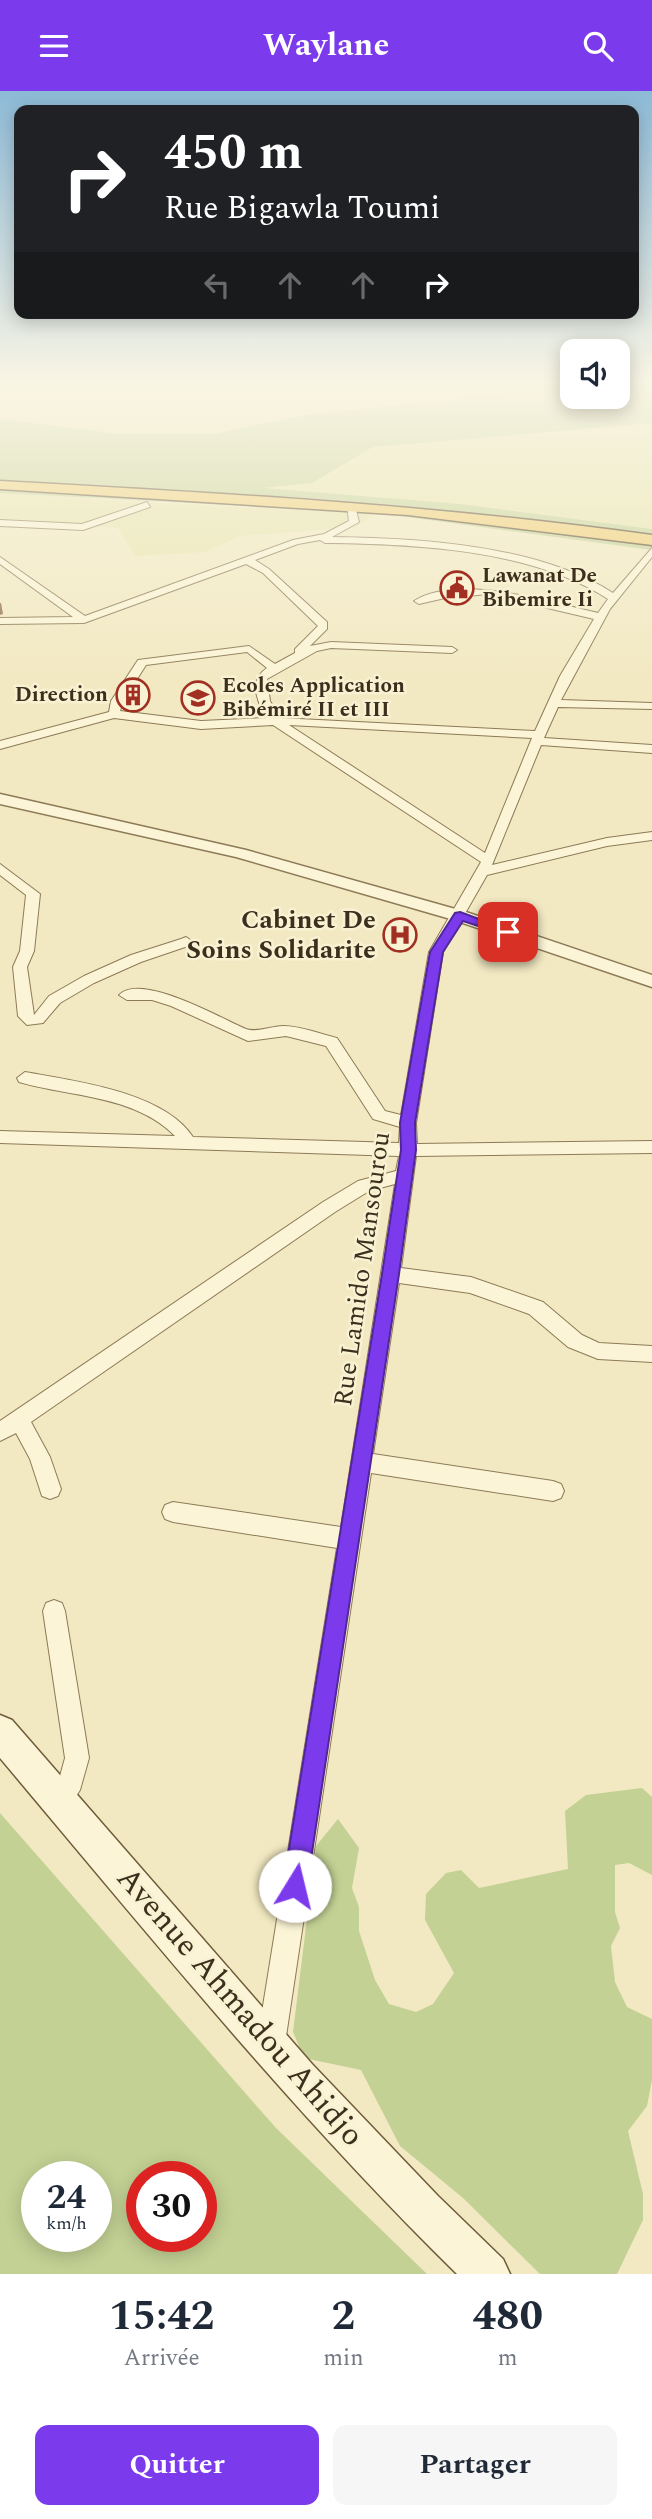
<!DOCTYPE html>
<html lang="fr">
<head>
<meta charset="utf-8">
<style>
  :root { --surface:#fff; --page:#f6f6f7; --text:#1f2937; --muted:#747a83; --accent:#7c3aed }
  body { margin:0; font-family:Spectral,serif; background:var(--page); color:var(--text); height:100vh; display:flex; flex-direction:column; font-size:26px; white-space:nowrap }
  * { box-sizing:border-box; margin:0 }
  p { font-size:23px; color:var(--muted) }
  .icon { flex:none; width:38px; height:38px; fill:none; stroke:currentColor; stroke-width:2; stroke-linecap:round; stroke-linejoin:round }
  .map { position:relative; height:2183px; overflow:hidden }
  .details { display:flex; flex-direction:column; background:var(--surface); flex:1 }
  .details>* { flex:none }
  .banner { position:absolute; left:14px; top:14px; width:625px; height:214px; border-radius:14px; box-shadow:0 4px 18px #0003; background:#202124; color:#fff; overflow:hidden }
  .fabs { position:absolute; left:560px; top:248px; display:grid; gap:14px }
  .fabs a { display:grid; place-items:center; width:70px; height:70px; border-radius:14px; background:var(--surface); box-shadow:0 4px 18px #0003; font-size:35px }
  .speed { position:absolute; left:21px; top:2070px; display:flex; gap:14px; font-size:35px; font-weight:700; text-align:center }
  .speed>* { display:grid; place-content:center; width:91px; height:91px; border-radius:50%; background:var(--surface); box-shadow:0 4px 18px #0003; line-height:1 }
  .speed small { font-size:18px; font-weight:400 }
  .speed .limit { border:10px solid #d22; background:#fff; color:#111 }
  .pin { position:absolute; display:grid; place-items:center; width:60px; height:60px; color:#fff; margin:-30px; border-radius:14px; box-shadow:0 4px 10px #0006 }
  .me { position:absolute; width:77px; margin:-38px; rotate:9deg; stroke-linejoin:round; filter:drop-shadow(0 0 5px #0008) }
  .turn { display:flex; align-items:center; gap:24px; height:147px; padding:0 35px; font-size:32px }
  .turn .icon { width:91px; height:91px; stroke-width:2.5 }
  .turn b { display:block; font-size:49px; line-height:60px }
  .lanes { display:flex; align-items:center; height:66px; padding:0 35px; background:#0003; justify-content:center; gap:35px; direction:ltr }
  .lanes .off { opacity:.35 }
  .eta { display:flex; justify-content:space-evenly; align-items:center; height:119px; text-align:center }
  .eta b { font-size:42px; font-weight:700; line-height:49px }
  .button { display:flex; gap:14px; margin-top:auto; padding:14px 35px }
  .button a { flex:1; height:80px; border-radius:14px; background:var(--accent); color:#fff; font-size:28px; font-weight:700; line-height:80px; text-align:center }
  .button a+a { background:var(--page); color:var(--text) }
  header { display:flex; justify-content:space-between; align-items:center; height:91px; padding:0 35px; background:var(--accent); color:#fff; font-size:32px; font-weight:700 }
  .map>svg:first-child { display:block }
</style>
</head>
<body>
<header><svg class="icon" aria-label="menu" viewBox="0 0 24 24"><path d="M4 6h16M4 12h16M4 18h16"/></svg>Waylane<svg class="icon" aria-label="search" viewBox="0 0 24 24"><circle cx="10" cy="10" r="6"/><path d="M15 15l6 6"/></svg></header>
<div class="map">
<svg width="652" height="2183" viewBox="0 0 652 2183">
  <rect width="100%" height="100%" fill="#f2e9c2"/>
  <g fill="#e8e5ae">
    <polygon points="0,290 514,290 504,297 502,302 306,324 213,343 119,343 0,328"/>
    <polygon points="652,332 652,438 460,413 255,398 312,392 373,356"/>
    <polygon points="0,402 136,411 377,422 355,436 240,445 205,461 135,465 118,437 0,429"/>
  </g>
  <g fill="#c3d194" fill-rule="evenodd">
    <polygon points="514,290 572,290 572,306 618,306 618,290 652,291 652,332 373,356 312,392 263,397 460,413 652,438 652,459 377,422 0,402 0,328 119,343 213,343 306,324 502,303 503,297"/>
    <polygon points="642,1697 652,1706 652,1784 629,1772 615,1774 615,1821 620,1837 611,1855 615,1891 627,1916 652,1928 652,1989 647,2015 628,2040 643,2103 643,2129 617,2183 540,2183 463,2107 400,2055 361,1979 304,1967 293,1941 316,1755 338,1728 359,1757 352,1797 359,1816 359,1840 375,1889 389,1913 416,1921 433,1913 454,1882 425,1829 426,1803 446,1782 461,1779 479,1797 568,1778 565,1720 586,1704"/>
    <path d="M 0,1722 L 276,2037 L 427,2183 L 0,2183 ZM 96,2086 L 96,2146 L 37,2146 L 37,2086 ZM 142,2086 L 201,2086 L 201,2146 L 142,2146 Z"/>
  </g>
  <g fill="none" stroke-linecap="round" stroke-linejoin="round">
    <defs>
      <g id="minor">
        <polygon points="147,411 150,416 83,439 0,435 0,429 82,433"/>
        <path d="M 351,412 L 355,415 L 359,431 L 332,446 C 419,447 538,454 613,502 L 652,457 L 652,466 L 610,518 L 561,609 L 652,612 L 652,618 L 558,616 L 544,647 L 652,654 L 652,662 L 541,654 L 492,774 L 607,747 L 652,741 L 652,749 L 607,755 L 487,784 L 443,861 L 416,1032 L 417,1053 L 652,1050 L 652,1062 L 416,1065 L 401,1177 L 471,1186 L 543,1211 L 582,1244 L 599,1252 L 652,1255 L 652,1271 L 598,1268 L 568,1256 L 529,1223 L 470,1202 L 399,1192 L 373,1363 L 553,1390 L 561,1393 L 564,1400 L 561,1407 L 553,1410 L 371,1382 L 285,1952 L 281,1962 L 271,1966 L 261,1962 L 257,1952 L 337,1457 L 173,1431 L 165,1428 L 162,1421 L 165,1414 L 173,1411 L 341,1436 L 395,1093 L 369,1100 L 335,1121 L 31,1331 L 50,1366 L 61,1398 L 58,1405 L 50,1408 L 42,1405 L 30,1368 L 16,1342 L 0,1350 L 0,1330 L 323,1111 L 358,1090 L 396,1080 L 399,1065 L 0,1052 L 0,1040 L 175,1045 C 135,1004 70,1006 19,991 L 17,987 L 25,981 C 75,990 164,1001 193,1046 L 399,1052 L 400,1036 L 373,1028 L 326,955 L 286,945 L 248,950 L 171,915 L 152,909 L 127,909 L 119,904 C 141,881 222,928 246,938 C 257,942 272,935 283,935 C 300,935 321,943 337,947 L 385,1020 L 401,1024 L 429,861 L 481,771 L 273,634 L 201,638 L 114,627 L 0,658 L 0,650 L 109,621 L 111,610 L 138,569 L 249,555 L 275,573 L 295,562 L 295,558 L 318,535 L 263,482 L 246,473 L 84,532 L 0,533 L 0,527 L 73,526 L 0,473 L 0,466 L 85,525 L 293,449 L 324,443 L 349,430 L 347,415 ZM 320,449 L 325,452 C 415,453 531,458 608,508 L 598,522 C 550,511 457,482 414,510 L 419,513 L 445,507 L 488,503 L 594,528 L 560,585 L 535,640 L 279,627 L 270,610 L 267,588 L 317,560 L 331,557 L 452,562 L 457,559 L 452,556 L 331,551 L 310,555 L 327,538 L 327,531 L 269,478 L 255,469 L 298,453 ZM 247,561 L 267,577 C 248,589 257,611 267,627 L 201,630 L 120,620 L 123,610 L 146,574 ZM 289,634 L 532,647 L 485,762 Z"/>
        <polygon points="0,773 40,803 34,860 27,876 34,924 49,905 84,885 131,864 181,848 186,846 193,851 191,854 141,871 94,892 60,912 43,932 27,934 18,925 13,876 20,860 26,804 0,784"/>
        <polygon points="54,1509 62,1512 65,1520 89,1667 80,1699 68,1718 59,1722 50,1718 46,1709 60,1685 65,1667 43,1520 46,1512"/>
      </g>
      <polygon id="tertiary" points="0,703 246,759 466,821 652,884 652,896 454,829 236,766 0,713"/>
      <path id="secondary" d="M 0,1624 L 12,1629 L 312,1973 L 438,2105 L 503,2168 L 510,2183 L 457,2183 C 293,2022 148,1843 0,1667 Z"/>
      <path id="trunk" d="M 0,390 C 218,402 436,414 652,444 L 652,454 L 408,424 L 0,398 Z"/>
    </defs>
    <use href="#minor" stroke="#8d7a57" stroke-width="2"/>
    <use href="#tertiary" stroke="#8d7a57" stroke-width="3"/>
    <use href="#secondary" stroke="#6f5a3a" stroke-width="3"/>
    <use href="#trunk" stroke="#5a472c" stroke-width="3"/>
    <use href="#minor" fill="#fbf4d6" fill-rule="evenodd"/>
    <use href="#tertiary" fill="#fbf4d6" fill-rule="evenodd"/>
    <use href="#secondary" fill="#fbf4d6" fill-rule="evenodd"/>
    <use href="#trunk" fill="#f0cc70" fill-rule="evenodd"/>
  </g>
  <polygon fill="#947451" points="0,512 1,512 3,523 0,524"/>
  <linearGradient id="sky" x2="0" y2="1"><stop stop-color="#8dbad7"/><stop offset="0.49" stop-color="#f9f5e4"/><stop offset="1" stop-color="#f9f5e4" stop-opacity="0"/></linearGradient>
  <rect width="652" height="596" fill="url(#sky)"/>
  <polygon fill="#7c3aed" stroke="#51269a" stroke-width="2" points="460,821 514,841 508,845 463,830 443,861 415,1032 416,1059 399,1183 307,1795 304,1803 295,1807 287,1803 283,1795 382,1183 401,1059 400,1032 430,861 455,822"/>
  <defs>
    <symbol id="civic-ring" viewBox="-11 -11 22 22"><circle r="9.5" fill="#f8f1d2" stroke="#a12f22" stroke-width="1.5"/><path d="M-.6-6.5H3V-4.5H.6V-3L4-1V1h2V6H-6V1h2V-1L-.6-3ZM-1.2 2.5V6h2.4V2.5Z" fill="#a12f22"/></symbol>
    <symbol id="building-ring" viewBox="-11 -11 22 22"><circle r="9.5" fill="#f8f1d2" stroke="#a12f22" stroke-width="1.5"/><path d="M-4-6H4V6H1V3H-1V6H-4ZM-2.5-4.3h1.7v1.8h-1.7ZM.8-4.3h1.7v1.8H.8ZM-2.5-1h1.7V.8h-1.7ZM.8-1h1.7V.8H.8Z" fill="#a12f22"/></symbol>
    <symbol id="school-ring" viewBox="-11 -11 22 22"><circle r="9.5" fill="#f8f1d2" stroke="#a12f22" stroke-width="1.5"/><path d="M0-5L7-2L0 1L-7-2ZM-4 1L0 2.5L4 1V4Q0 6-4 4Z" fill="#a12f22"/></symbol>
    <symbol id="hospital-ring" viewBox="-11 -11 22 22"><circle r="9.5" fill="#f8f1d2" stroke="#a12f22" stroke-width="1.5"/><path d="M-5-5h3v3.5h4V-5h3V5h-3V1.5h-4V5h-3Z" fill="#a12f22"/></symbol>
  </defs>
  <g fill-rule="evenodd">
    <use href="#civic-ring" x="438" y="478" width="38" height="38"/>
    <use href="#building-ring" x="114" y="585" width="38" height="38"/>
    <use href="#school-ring" x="179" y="588" width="38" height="38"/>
    <use href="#hospital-ring" x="381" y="825" width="38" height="38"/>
  </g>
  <g text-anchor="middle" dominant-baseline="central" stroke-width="5" stroke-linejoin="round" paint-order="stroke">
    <g font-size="21" font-weight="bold" fill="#3c2f1d" stroke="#f8f1d2" text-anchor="start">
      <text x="482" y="485">Lawanat De<tspan x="482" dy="24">Bibemire Ii</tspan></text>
      <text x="222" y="595">Ecoles Application<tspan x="222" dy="24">Bibémiré II et III</tspan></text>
      <text x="108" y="604" text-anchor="end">Direction</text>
    </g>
    <g font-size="26" font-weight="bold" fill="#3c2f1d" stroke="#f8f1d2" text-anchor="end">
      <text x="376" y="829">Cabinet De<tspan x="376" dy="30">Soins Solidarite</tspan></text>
    </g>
    <g font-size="26" fill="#3c2f1d" stroke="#f8f1d2">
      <text transform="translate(362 1178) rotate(-82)">Rue Lamido Mansourou</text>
    </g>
    <g font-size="32" fill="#3c2f1d" stroke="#f8f1d2">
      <text transform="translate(240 1916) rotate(49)">Avenue Ahmadou Ahidjo</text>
    </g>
  </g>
</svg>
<div class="fabs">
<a><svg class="icon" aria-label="sound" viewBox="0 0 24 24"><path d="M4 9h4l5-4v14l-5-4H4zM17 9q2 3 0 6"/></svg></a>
</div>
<div class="speed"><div>24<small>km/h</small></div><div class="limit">30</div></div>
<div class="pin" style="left:508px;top:841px;background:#d93025"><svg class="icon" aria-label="arrive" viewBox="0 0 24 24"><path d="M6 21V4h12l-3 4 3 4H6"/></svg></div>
<svg class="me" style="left:295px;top:1795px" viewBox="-20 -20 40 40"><circle r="19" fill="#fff"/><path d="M0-13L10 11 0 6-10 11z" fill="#7c3aed"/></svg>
<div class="banner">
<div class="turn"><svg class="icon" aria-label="right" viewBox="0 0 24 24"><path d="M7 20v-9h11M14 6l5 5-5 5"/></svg><div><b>450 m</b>Rue Bigawla Toumi</div></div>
<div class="lanes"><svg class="icon off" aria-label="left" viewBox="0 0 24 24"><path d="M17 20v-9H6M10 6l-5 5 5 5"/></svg><svg class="icon off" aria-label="ahead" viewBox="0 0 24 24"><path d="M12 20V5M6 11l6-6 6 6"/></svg><svg class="icon off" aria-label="ahead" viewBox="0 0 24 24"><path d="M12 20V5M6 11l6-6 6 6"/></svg><svg class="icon" aria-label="right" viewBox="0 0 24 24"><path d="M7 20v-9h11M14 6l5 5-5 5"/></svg></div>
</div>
</div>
<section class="details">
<div class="eta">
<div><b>15:42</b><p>Arrivée</p></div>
<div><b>2</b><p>min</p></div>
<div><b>480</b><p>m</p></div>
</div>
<div class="button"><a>Quitter</a><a>Partager</a></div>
</section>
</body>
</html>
